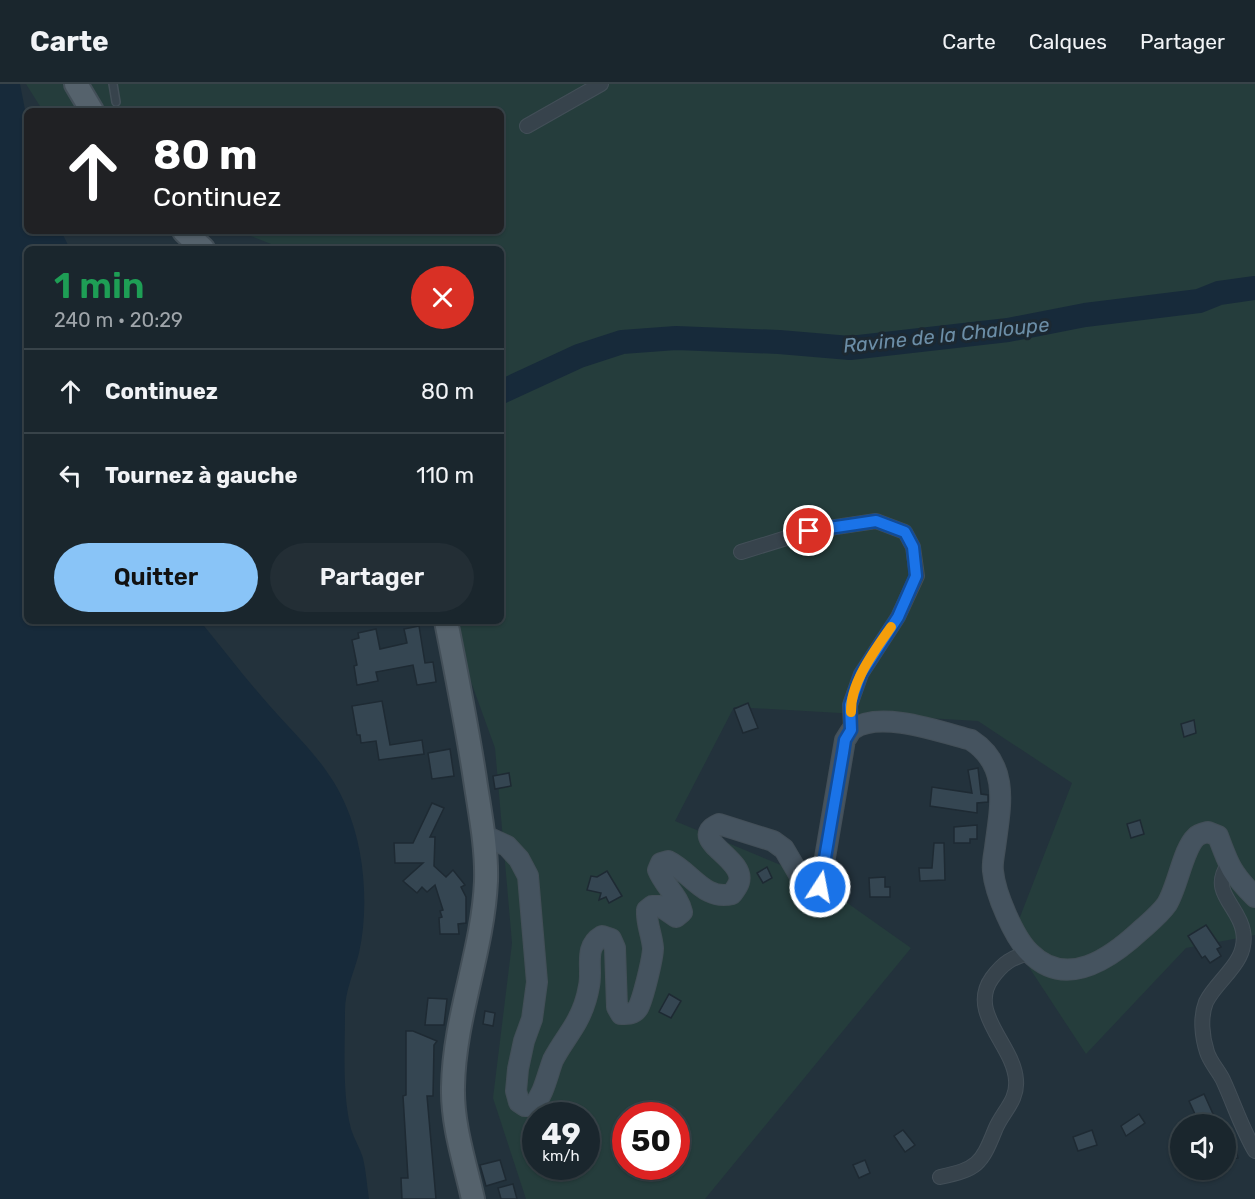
<!DOCTYPE html>
<html lang="fr">
<head>
<meta charset="utf-8">
<style>
  :root { --surface:#1a262d; --page:#232e35; --text:#f1f3f6; --muted:#9fa5aa; --line:#384349; --accent:#89c4f7 }
  body { margin:0; font-family:Rubik,sans-serif; background:var(--page); color:var(--text); height:100vh; display:flex; flex-direction:column; font-size:22px; white-space:nowrap }
  * { box-sizing:border-box; margin:0 }
  p { font-size:20px; color:var(--muted) }
  .icon { flex:none; width:33px; height:33px; fill:none; stroke:currentColor; stroke-width:2; stroke-linecap:round; stroke-linejoin:round }
  .map { position:relative; flex:1; overflow:hidden }
  .panel { position:absolute; left:24px; top:162px; width:480px; height:378px; display:flex; flex-direction:column; background:var(--surface); border-radius:9px; box-shadow:0 2px 4px #0004,0 0 0 2px var(--line) }
  .panel>* { flex:none }
  .hud { position:absolute; left:24px; top:24px; width:480px; height:126px; border-radius:9px; box-shadow:0 2px 4px #0004,0 0 0 2px var(--line); background:#202124; color:#fff; overflow:hidden }
  .fabs { position:absolute; left:1170px; top:1030px; display:grid; gap:12px }
  .fabs a { display:grid; place-items:center; width:66px; height:66px; border-radius:50%; background:var(--surface); box-shadow:0 2px 4px #0004,0 0 0 2px var(--line); font-size:30px }
  .speed { position:absolute; left:522px; top:1018px; display:flex; gap:12px; font-size:30px; font-weight:700; text-align:center }
  .speed>* { display:grid; place-content:center; width:78px; height:78px; border-radius:50%; background:var(--surface); box-shadow:0 2px 4px #0004,0 0 0 2px var(--line); line-height:1 }
  .speed small { font-size:15px; font-weight:400 }
  .speed .limit { border:9px solid #d22; background:#fff; color:#111 }
  .pin { position:absolute; display:grid; place-items:center; width:51px; height:51px; color:#fff; margin:-26px; border:3px solid #fff; border-radius:50%; box-shadow:0 2px 6px #0007 }
  .me { position:absolute; width:66px; margin:-33px; rotate:11deg; stroke-linejoin:round; filter:drop-shadow(0 0 4px #0008) }
  .turn { display:flex; align-items:center; gap:21px; height:126px; padding:0 30px; font-size:27px }
  .turn .icon { width:78px; height:78px; stroke-width:2.5 }
  .turn b { display:block; font-size:42px; line-height:51px }
  .round { display:grid; place-items:center; flex:none; width:63px; height:63px; border-radius:32px; background:var(--page) }
  .head { display:flex; align-items:center; justify-content:space-between; height:102px; padding:0 30px }
  h1 { font-size:36px; font-weight:600; line-height:45px; color:#1e9e55 }
  .primary-button { display:flex; gap:12px; margin-top:auto; padding:12px 30px }
  .primary-button a { flex:1; height:69px; border-radius:36px; background:var(--accent); color:#111; font-size:24px; font-weight:600; line-height:69px; text-align:center }
  .primary-button a+a { background:var(--page); color:var(--text) }
  ul { padding:0; list-style:none }
  li { display:flex; align-items:center; gap:18px; height:84px; padding:0 30px; border-top:2px solid var(--line) }
  li div { flex:1 }
  li b { display:block; font-size:22px }
  li em { font-style:normal }
  header { display:flex; align-items:center; gap:36px; box-sizing:border-box; height:84px; padding:0 30px; background:var(--surface); border-bottom:2px solid var(--line) }
  header strong { font-size:28px }
  nav { display:flex; gap:33px; margin-inline-start:auto; font-size:21px }
  .map>svg:first-child { display:block }
</style>
</head>
<body>
<header>
<strong>Carte</strong>
<nav><a>Carte</a><a>Calques</a><a>Partager</a></nav>
</header>
<div class="map">
<svg width="1255" height="1115" viewBox="0 0 1255 1115">
  <rect width="100%" height="100%" fill="#23323c"/>
  <path fill="#253d3c" fill-rule="evenodd" d="M 26,0 L 1255,0 L 1255,851 L 1186,864 L 1086,970 L 1011,856 L 1072,699 L 978,637 L 734,623 L 675,737 L 812,794 L 911,864 L 705,1115 L 526,1115 L 493,1014 L 512,859 L 495,664 L 449,537 L 501,537 L 501,165 L 273,165 L 271,160 L 238,147 L 501,147 L 501,27 L 43,27 ZM 536,1032 L 586,1032 L 586,1083 L 536,1083 ZM 626,1032 L 676,1032 L 676,1083 L 626,1083 Z"/>
  <path fill="#172a3a" d="M 0,0 L 20,0 L 27,36 L 27,147 L 61,147 L 70,165 L 27,165 L 27,537 L 200,537 C 223,565 245,594 269,621 C 298,654 329,681 346,722 C 365,765 369,824 359,869 C 354,889 345,906 345,927 C 345,964 342,1009 351,1045 C 354,1055 360,1064 363,1074 C 366,1087 367,1102 369,1115 L 0,1115 Z"/>
  <g fill="none" stroke-linecap="round" stroke-linejoin="round">
    <polyline stroke="#172a3a" stroke-width="24" points="501,308 579,272 622,258 676,254 779,258 850,264 1008,246 1085,231 1199,217 1219,209 1255,204"/>
  </g>
  <g fill="#354652" stroke="#1e2a33" stroke-width="1.5">
    <polygon points="419,542 425,579 433,578 436,598 417,601 413,581 376,588 378,597 357,601 354,582 357,581 352,556 359,554 358,549 376,545 380,565 407,559 404,545"/>
    <polygon points="382,617 390,661 422,656 424,670 379,676 376,657 361,659 360,651 357,651 352,622"/>
    <polygon points="748,619 758,644 743,649 734,625"/>
    <polygon points="1194,636 1196,649 1184,653 1181,640"/>
    <polygon points="450,665 454,692 432,695 428,669"/>
    <polygon points="978,684 981,710 988,711 988,718 977,719 977,729 930,722 932,703 972,709 968,686"/>
    <polygon points="509,689 511,702 495,705 493,692"/>
    <polygon points="432,719 444,724 430,753 435,753 434,782 446,793 453,786 465,801 461,803 466,813 466,839 458,840 459,850 440,850 439,834 442,833 440,827 443,826 435,801 427,808 422,803 417,809 403,797 423,779 395,779 394,759 413,759"/>
    <polygon points="1140,736 1144,750 1131,754 1127,740"/>
    <polygon points="977,741 977,755 970,755 970,759 954,759 954,743"/>
    <polygon points="934,759 944,759 945,796 920,797 919,784 932,784"/>
    <polygon points="767,783 772,794 763,799 757,789"/>
    <polygon points="607,787 622,812 609,819 606,813 599,816 601,809 587,806 591,792 597,793"/>
    <polygon points="885,793 885,803 890,803 890,813 870,813 869,794"/>
    <polygon points="1206,841 1221,863 1217,865 1221,872 1210,879 1205,872 1202,874 1188,852"/>
    <polygon points="669,910 681,917 671,934 659,928"/>
    <polygon points="428,914 447,915 444,941 425,941"/>
    <polygon points="485,927 495,929 493,942 483,940"/>
    <polygon points="406,947 413,947 437,957 434,961 433,1012 427,1012 436,1115 402,1115 401,1094 408,1094 403,1012 406,1011"/>
    <polygon points="1204,1010 1218,1041 1200,1041 1189,1017"/>
    <polygon points="1139,1030 1145,1039 1126,1052 1121,1042"/>
    <polygon points="903,1046 915,1061 905,1068 894,1052"/>
    <polygon points="1092,1046 1097,1061 1078,1067 1073,1053"/>
    <polygon points="1235,1062 1238,1074 1226,1076 1226,1064"/>
    <polygon points="500,1076 506,1096 486,1102 480,1081"/>
    <polygon points="865,1076 870,1089 859,1094 853,1081"/>
    <polygon points="513,1100 517,1115 501,1115 498,1104"/>
  </g>
  <g fill="none" stroke-linecap="round" stroke-linejoin="round">
    <defs>
      <polyline id="service" points="113,0 116,18"/>
      <g id="minor">
        <polyline points="527,42 601,0"/>
        <polyline points="741,468 809,447 876,437 905,448 913,463 917,492 898,533 861,590 850,621 851,646"/>
        <path d="M 1228,781 C 1209,808 1239,822 1243,847 C 1249,878 1218,894 1206,918 C 1200,933 1202,953 1207,968 C 1210,978 1218,986 1223,996 C 1234,1020 1242,1045 1255,1067"/>
        <path d="M 940,1093 C 977,1085 981,1081 995,1046 C 1002,1028 1018,1017 1016,996 C 1014,961 967,929 992,894 C 1003,879 1012,873 1030,869"/>
      </g>
      <path id="secondary" d="M 483,751 L 507,762 L 519,775 L 528,792 L 537,898 L 532,935 L 524,957 L 518,985 L 516,1007 L 519,1018 L 525,1022 L 533,1022 C 544,1010 547,992 553,976 C 560,962 570,950 577,937 C 583,926 587,914 589,902 C 593,884 583,863 602,852 L 611,855 L 615,864 L 617,923 L 621,930 C 628,930 634,930 638,924 C 643,915 653,874 653,864 C 652,851 646,839 647,826 L 652,822 L 660,822 L 676,833 L 682,828 C 679,813 664,801 658,786 L 661,779 L 668,777 C 691,788 704,817 732,810 C 734,807 738,802 739,798 C 746,774 685,755 719,740 L 773,757 L 784,765 L 808,806 L 813,807 L 820,803 L 845,656 C 848,652 850,647 853,645 C 880,626 941,648 971,656 C 1011,682 1000,724 995,764 C 994,771 992,780 993,787 C 995,809 1014,854 1030,869 C 1067,906 1111,874 1141,846 C 1150,838 1160,830 1167,820 C 1178,802 1183,765 1196,753 C 1199,750 1204,749 1208,748 L 1218,752 C 1229,782 1232,790 1255,813"/>
      <g id="primary">
        <polyline points="76,0 92,27"/>
        <polyline points="184,147 203,165"/>
        <path d="M 446,537 C 457,592 468,647 476,702 C 481,734 487,766 486,797 C 483,867 454,933 453,1003 C 452,1041 465,1079 473,1115"/>
      </g>
    </defs>
    <use href="#service" stroke="#434f58" stroke-width="10"/>
    <use href="#minor" stroke="#434f58" stroke-width="16"/>
    <use href="#secondary" stroke="#434f58" stroke-width="22"/>
    <use href="#primary" stroke="#434f58" stroke-width="26"/>
    <use href="#service" stroke="#37434c" stroke-width="7"/>
    <use href="#minor" stroke="#37434c" stroke-width="14"/>
    <use href="#secondary" stroke="#45535f" stroke-width="20"/>
    <use href="#primary" stroke="#55626c" stroke-width="22"/>
  </g>
  <g fill="none" stroke-linecap="round" stroke-linejoin="round">
    <defs>
      <polyline id="route" points="809,447 876,437 905,448 913,463 916,492 898,533 861,590 850,621 851,646 845,656 843,669 820,803"/>
    </defs>
    <use href="#route" stroke="#114b97" stroke-width="15"/>
    <use href="#route" stroke="#1a73e8" stroke-width="10"/>
    <path stroke="#f59e0b" stroke-width="10" d="M 851,628 C 850,599 875,566 891,543"/>
  </g>
  <g text-anchor="middle" dominant-baseline="central" stroke-width="6" stroke-linejoin="round" paint-order="stroke">
    <g font-size="20" font-style="italic" fill="#6c8ea7" stroke="#1c2831">
      <text transform="translate(946 251) rotate(-6)">Ravine de la Chaloupe</text>
    </g>
  </g>
</svg>
<div class="fabs">
<a><svg class="icon" aria-label="sound" viewBox="0 0 24 24"><path d="M4 9h4l5-4v14l-5-4H4zM17 9q2 3 0 6"/></svg></a>
</div>
<div class="speed"><div>49<small>km/h</small></div><div class="limit">50</div></div>
<div class="pin" style="left:809px;top:447px;background:#d93025"><svg class="icon" aria-label="arrive" viewBox="0 0 24 24"><path d="M6 21V4h12l-3 4 3 4H6"/></svg></div>
<svg class="me" style="left:820px;top:803px" viewBox="-20 -20 40 40"><circle r="17" fill="#1a73e8" stroke="#fff" stroke-width="3"/><path d="M0-11L8 9 0 5-8 9z" fill="#fff"/></svg>
<div class="hud">
<div class="turn"><svg class="icon" aria-label="ahead" viewBox="0 0 24 24"><path d="M12 20V5M6 11l6-6 6 6"/></svg><div><b>80 m</b>Continuez</div></div>
</div>
<section class="panel">
<div class="head"><div><h1>1 min</h1><p>240 m · 20:29</p></div><a class="round" style="background:#d93025;color:#fff"><svg class="icon" aria-label="close" viewBox="0 0 24 24"><path d="M6 6l12 12M18 6L6 18"/></svg></a></div>
<ul>
<li><svg class="icon" aria-label="ahead" viewBox="0 0 24 24"><path d="M12 20V5M6 11l6-6 6 6"/></svg><div><b>Continuez</b></div><em>80 m</em></li>
<li><svg class="icon" aria-label="left" viewBox="0 0 24 24"><path d="M17 20v-9H6M10 6l-5 5 5 5"/></svg><div><b>Tournez à gauche</b></div><em>110 m</em></li>
</ul>
<div class="primary-button"><a>Quitter</a><a>Partager</a></div>
</section>
</div>
</body>
</html>
